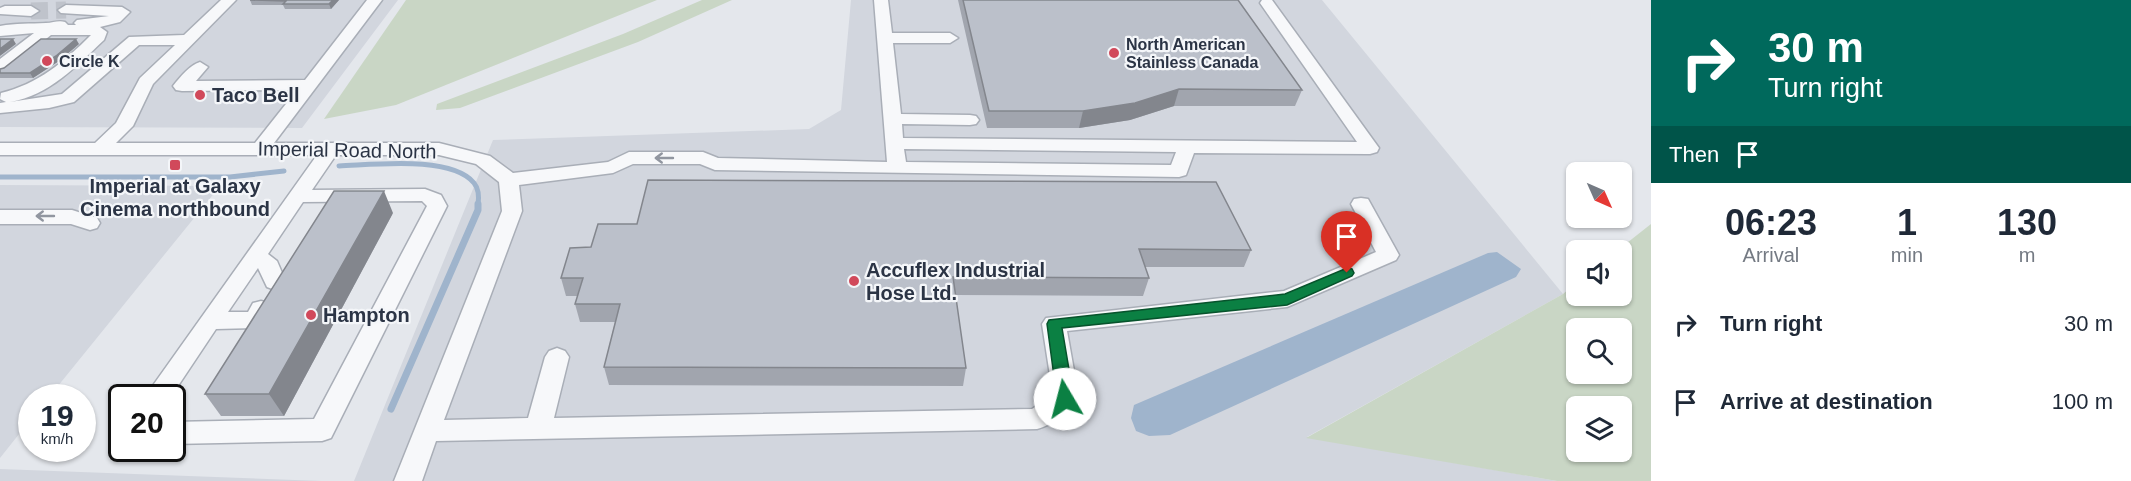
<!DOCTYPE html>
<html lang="en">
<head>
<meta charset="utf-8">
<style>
  :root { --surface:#fff; --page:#f6f6f7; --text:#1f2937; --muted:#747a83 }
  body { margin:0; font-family:Arial,sans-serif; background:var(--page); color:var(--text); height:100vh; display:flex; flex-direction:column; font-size:22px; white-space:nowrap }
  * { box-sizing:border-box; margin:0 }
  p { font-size:20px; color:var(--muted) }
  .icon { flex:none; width:33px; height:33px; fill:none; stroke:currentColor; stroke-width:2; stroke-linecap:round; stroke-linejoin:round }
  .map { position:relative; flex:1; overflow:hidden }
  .details { display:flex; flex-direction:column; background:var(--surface); width:480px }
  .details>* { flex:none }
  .top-card { background:#00695c; color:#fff; overflow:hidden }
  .needle { width:39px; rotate:135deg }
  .fabs { position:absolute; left:1566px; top:162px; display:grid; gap:12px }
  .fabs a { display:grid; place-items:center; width:66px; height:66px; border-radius:9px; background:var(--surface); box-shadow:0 2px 4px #0004; font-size:30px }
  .speed { position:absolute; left:18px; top:384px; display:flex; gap:12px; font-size:30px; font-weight:700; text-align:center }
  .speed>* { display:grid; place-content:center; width:78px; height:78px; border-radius:50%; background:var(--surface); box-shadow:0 2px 4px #0004; line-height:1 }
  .speed small { font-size:15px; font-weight:400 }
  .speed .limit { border:3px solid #111; border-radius:9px; background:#fff; color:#111 }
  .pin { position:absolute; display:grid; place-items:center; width:51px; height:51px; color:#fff; margin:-62px -26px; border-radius:50% 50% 50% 0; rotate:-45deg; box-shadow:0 0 6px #0007 }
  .pin .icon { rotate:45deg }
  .me { position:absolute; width:66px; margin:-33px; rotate:352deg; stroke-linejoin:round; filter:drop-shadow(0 0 4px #0008) }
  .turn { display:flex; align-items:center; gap:21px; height:126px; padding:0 18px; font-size:27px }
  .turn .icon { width:78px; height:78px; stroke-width:2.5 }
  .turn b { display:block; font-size:42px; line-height:51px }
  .then { display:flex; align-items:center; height:57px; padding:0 18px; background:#0003; gap:12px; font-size:22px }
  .eta { display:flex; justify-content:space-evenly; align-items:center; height:102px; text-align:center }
  .eta b { font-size:36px; font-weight:800; line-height:42px }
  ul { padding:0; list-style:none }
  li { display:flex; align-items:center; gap:18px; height:78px; padding:0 18px }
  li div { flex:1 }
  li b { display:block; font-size:22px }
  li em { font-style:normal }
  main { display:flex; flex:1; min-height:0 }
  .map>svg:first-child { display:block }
</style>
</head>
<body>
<main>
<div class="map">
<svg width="1651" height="481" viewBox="0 0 1651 481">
  <rect width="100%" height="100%" fill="#e4e7ec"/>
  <g fill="#d2d6de">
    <polygon points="0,0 398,0 302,128 0,127"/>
    <polygon points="851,0 1322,0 1563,294 1307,437 1557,481 354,481 493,140 809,129 841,110"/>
    <polygon points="0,185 220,186 49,397 32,398 31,419 0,458"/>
    <polygon points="0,469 322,481 0,481"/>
  </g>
  <g fill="#c9d6c5" fill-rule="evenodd">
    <polygon points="406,0 657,0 396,105 324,119"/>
    <polygon points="702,0 732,0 638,42 460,108 436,110 437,104 623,34"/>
    <path d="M 1651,224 L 1651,481 L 1557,481 L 1306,438 L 1563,294 L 1576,283 L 1576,296 L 1622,296 L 1622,250 L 1618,250 ZM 1576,328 L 1622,328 L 1622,374 L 1576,374 ZM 1576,406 L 1622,406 L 1622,452 L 1576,452 Z"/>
  </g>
  <polygon fill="#9fb4cc" points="1497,252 1521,269 1516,277 1170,435 1149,436 1136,431 1131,418 1134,405 1488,253"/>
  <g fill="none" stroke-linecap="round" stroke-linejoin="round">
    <g stroke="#9fb4cc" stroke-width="5">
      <path d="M 339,166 C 372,165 451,155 474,183 C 479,189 479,198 478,205"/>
      <polyline points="0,177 230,177 284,171"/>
    </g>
    <polyline stroke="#9fb4cc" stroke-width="7" points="391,409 478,210 478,204"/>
    <polyline stroke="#bfc3cb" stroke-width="17" stroke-dasharray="17 8" stroke-linecap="butt" points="31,11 66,10"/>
    <defs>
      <g id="minor">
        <path d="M 221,0 L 236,0 L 153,84 L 133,126 L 116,143 L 255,143 L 297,90 L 182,91 L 176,90 L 173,86 C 180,77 190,65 200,62 L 208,67 L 196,81 L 305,80 L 367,0 L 382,0 L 274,143 L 439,143 L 490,156 L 513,173 L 608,162 L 629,152 L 703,152 L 718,158 L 887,162 L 874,0 L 888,0 L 892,33 L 950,33 L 958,38 L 950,43 L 893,43 L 901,114 L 970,115 L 976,116 L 979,120 L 976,124 L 970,125 L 902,124 L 903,138 L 1357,142 L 1260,3 L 1262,0 L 1272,0 L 1379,148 L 1377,152 L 1370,154 L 1194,153 L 1186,175 L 1179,177 L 715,170 L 700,164 L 633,164 L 613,173 L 519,185 L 522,211 L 444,420 L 528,418 L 545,357 L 549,351 L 557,348 L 565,351 L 569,357 L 554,418 L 1032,409 L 1053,395 L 1042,324 L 1046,318 L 1284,291 L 1376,252 L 1351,204 L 1354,199 L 1361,198 L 1368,199 L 1399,255 L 1396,260 L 1287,307 L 1067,331 L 1079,399 C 1071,413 1051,425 1037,429 L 436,441 L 422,481 L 394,481 L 502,211 L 499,182 L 476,164 L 439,155 L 336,155 L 312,190 L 425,189 L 441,195 L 447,206 L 331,438 L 322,441 L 172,444 L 172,422 L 314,419 L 427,206 L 422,201 L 303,202 L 268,254 L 277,261 L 286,282 L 283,287 L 275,290 L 267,287 L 258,268 L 228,312 L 248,312 L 253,303 L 261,301 L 269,303 L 272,309 L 263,326 L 255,328 L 216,329 L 170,398 L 144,398 L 317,155 L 0,155 L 0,143 L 95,143 L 116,123 L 140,78 L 175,45 L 139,45 L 74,102 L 49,108 L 0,113 L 0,103 L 6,102 L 0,99 L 1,93 C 38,84 64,62 91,35 L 51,35 L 6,71 L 0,72 L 0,59 L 34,33 L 0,36 L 0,26 C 16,23 30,24 46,23 C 53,23 58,20 65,22 L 68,25 L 76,25 L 74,23 L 77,20 L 109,16 L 61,13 L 58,10 L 66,5 L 122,7 L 130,12 L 120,22 L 100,27 L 107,32 L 104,40 C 75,67 50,95 10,102 L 62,94 L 129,37 L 184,35 ZM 904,149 L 1176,152 L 1171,165 L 906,162 Z"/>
        <polygon points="5,6 31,6 39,11 31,16 0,14 0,8"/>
        <polygon points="0,210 72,210 97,218 100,223 97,228 90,230 71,224 0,224"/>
      </g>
    </defs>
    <use href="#minor" stroke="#a9aeb7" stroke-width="3"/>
    <use href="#minor" fill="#f7f8fa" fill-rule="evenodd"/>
  </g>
  <g fill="#a1a5ae">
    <polygon points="250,0 339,0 331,9 285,9 283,5 252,5"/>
    <polygon points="958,0 1238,0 1302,90 1295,106 1174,106 1130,120 1079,128 987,128"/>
    <polygon points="79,44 59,61 33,78 0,78 0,69"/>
    <polygon points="393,213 284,416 221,416 205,394"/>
    <polygon points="570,248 1251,250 1244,267 1145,267 1149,278 1143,296 955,295 966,368 963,386 609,385 604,367 615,322 580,322 575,304 578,296 566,296 561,278"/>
  </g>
  <g fill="#83868d">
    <polygon points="333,0 339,0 331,9 329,4"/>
    <polygon points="13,39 16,44 0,56 0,49"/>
    <polygon points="76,39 79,44 59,61 33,78 30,73"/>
    <polygon points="1179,89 1174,106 1130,120 1079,128 1083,111"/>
    <polygon points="384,191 393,213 284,416 269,394"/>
  </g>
  <g fill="#bbc0ca" stroke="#83868d" stroke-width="1.5">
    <polygon points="250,0 333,0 329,4 283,4 286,1"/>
    <polygon points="963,0 1238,0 1302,90 1179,89 1135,103 1083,111 989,111"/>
    <polygon points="0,39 13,39 0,49"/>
    <polygon points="41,39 76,39 56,56 30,73 0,73 0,69 4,68"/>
    <polygon points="648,180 1216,182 1251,250 1139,249 1149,278 953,277 966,368 604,367 620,304 575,304 583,278 561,278 570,248 591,247 598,224 637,224"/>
    <polygon points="334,191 384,191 269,394 205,394"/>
  </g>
  <defs><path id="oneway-shaft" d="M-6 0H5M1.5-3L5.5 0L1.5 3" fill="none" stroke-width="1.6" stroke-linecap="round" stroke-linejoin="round" transform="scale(1.5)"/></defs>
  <g stroke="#9196a0">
    <use href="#oneway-shaft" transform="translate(664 158) rotate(180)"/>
    <use href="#oneway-shaft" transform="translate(45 216) rotate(-180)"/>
  </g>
  <polygon fill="#0b8043" stroke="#07532c" stroke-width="1.5" points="1347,268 1352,269 1354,273 1352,276 1287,305 1062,328 1074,399 1071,403 1065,405 1060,403 1057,399 1047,324 1049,320 1285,294"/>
  <g fill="#d1495b" stroke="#f4f6f9" stroke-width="2">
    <circle cx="1114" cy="53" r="6"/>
    <circle cx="47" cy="61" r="6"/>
    <circle cx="200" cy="95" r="6"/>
    <rect x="169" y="159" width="12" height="12" rx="3"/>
    <circle cx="854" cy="281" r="6"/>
    <circle cx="311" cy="315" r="6"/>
  </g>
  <g text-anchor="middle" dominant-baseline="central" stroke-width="4.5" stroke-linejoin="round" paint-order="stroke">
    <g font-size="16" font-weight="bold" fill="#2b3445" stroke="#f4f6f9" text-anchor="start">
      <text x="1126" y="44">North American<tspan x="1126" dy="18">Stainless Canada</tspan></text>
      <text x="59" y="61">Circle K</text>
    </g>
    <g font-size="20" font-weight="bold" fill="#2b3445" stroke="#f4f6f9" text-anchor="start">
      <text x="212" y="95">Taco Bell</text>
      <text x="175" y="186" text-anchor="middle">Imperial at Galaxy<tspan x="175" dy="23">Cinema northbound</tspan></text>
      <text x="866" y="270">Accuflex Industrial<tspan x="866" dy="23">Hose Ltd.</tspan></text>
      <text x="323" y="315">Hampton</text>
    </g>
    <g font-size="20" fill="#2b3445" stroke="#f4f6f9">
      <text transform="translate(347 150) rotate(1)">Imperial Road North</text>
    </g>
  </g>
</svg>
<div class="fabs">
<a><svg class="needle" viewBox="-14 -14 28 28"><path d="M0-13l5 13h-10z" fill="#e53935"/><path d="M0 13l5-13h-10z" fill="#747a83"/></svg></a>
<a><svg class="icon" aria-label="sound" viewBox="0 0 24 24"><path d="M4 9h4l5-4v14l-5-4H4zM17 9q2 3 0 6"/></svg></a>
<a><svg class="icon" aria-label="search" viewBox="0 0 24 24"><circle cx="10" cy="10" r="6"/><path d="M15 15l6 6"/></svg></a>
<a><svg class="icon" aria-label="layers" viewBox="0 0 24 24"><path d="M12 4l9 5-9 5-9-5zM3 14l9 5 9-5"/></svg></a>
</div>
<div class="speed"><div>19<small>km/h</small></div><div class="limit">20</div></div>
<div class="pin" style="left:1347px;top:273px;background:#d93025"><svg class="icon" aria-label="arrive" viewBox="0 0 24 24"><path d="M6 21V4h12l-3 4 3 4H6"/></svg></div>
<svg class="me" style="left:1065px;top:399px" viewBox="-20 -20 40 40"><circle r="19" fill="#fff"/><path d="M0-13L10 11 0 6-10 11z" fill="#0b8043"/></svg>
</div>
<section class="details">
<div class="top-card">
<div class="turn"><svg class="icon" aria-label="right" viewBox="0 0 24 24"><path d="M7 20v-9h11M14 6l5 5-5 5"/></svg><div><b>30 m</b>Turn right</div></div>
<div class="then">Then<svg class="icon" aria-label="arrive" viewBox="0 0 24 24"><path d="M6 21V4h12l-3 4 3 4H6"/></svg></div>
</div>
<div class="eta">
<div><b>06:23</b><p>Arrival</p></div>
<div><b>1</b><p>min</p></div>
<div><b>130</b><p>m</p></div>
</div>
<ul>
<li><svg class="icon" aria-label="right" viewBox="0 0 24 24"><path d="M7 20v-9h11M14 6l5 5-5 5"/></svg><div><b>Turn right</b></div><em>30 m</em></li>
<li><svg class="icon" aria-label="arrive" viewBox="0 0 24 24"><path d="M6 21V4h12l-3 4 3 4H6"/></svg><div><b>Arrive at destination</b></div><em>100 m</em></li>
</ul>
</section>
</main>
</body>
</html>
